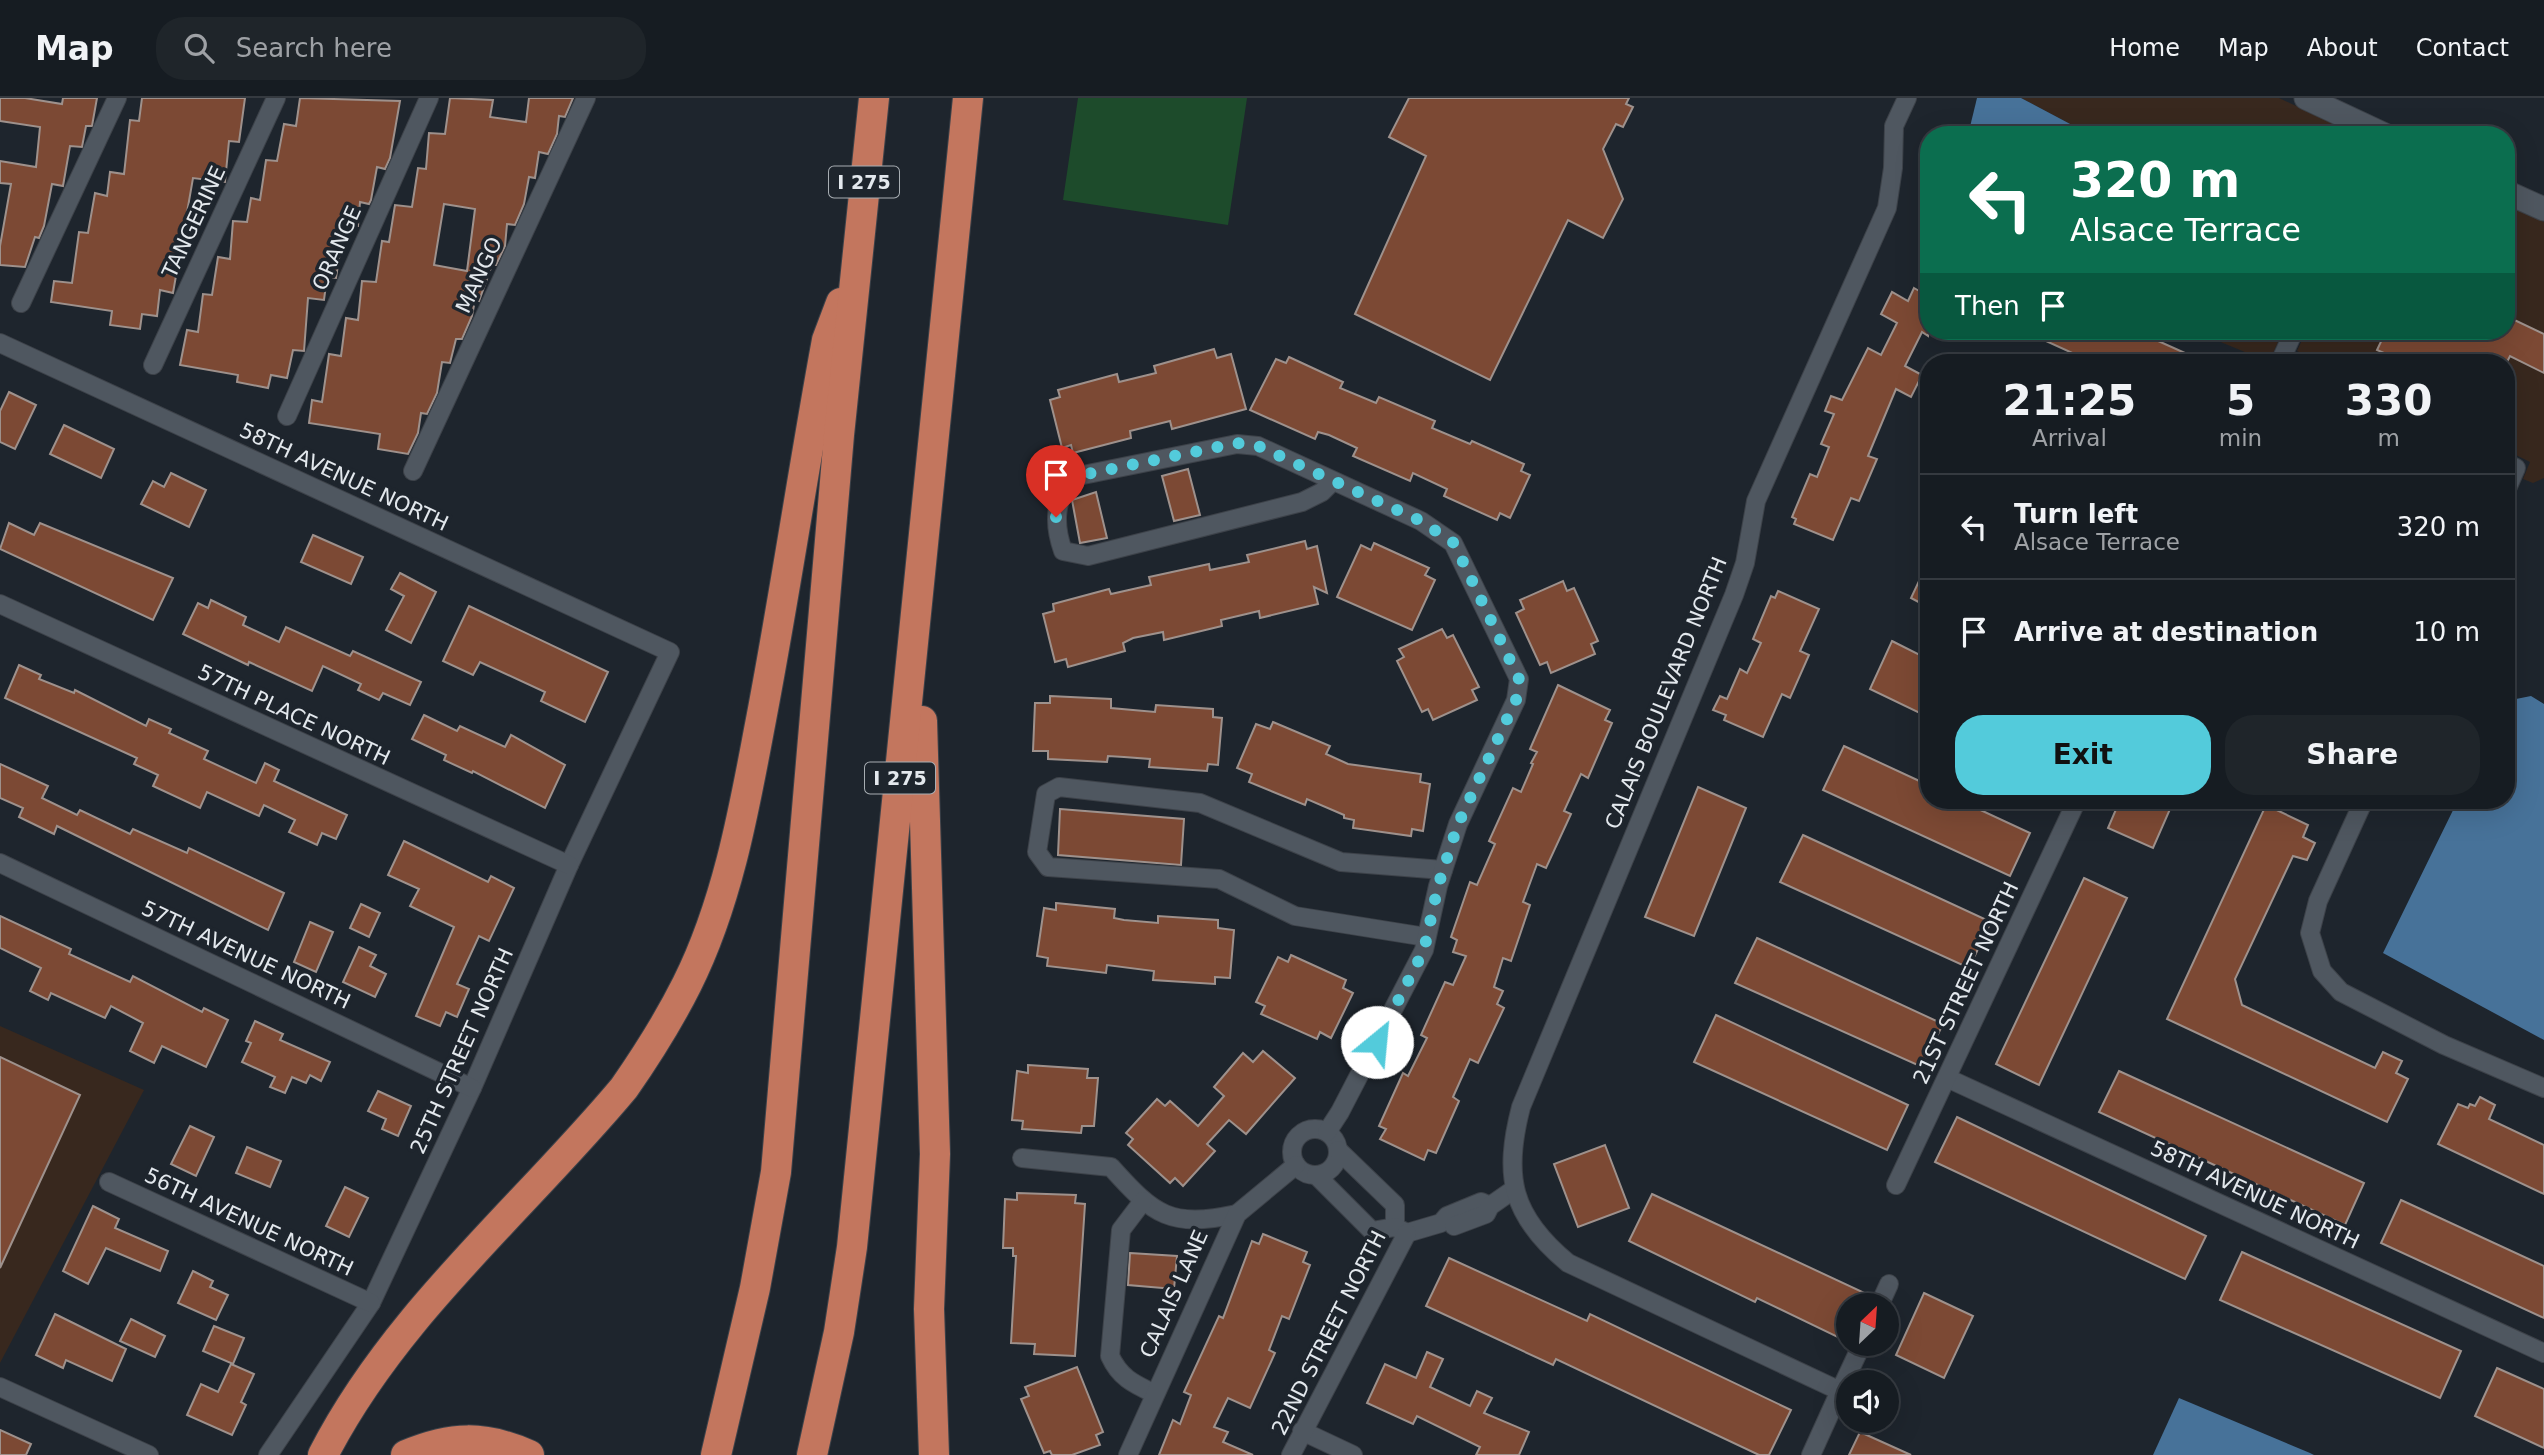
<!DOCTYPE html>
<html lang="en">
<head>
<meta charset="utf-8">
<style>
  :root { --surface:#161c22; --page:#1f252a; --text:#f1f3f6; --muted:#9ea1a5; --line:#353a40; --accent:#53cbdb }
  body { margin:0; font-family:"DejaVu Sans",sans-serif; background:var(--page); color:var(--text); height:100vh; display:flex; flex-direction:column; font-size:26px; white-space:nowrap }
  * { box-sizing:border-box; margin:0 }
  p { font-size:23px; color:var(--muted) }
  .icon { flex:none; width:38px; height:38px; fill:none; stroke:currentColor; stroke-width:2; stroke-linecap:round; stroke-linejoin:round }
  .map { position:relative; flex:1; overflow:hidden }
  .side { position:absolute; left:1920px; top:256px; width:595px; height:455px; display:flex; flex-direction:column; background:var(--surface); border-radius:28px; box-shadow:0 7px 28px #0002,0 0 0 2px var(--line) }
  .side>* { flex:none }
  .top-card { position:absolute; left:1920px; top:28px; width:595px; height:214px; border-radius:28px; box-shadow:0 7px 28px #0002,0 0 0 2px var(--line); background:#0b6e4f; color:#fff; overflow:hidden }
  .needle { width:46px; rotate:25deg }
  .tools { position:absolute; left:1836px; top:1195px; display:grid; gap:14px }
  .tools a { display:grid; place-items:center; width:63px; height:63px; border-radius:50%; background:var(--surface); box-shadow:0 7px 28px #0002,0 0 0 2px var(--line); font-size:35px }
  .pin { position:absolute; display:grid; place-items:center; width:60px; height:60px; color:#fff; margin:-72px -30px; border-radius:50% 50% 50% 0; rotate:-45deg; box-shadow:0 0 7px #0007 }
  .pin .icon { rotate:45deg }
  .me { position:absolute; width:77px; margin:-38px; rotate:28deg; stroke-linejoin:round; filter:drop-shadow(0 0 5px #0008) }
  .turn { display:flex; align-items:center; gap:24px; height:147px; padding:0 35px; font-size:32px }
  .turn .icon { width:91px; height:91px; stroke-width:2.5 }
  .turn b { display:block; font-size:49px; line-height:60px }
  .then { display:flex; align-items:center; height:66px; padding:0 35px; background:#0003; gap:14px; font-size:26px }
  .eta { display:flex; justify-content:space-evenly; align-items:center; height:119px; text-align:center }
  .eta b { font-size:42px; font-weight:600; line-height:49px }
  .action { display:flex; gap:14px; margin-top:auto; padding:14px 35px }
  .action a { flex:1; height:80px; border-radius:28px; background:var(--accent); color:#111; font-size:28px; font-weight:600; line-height:80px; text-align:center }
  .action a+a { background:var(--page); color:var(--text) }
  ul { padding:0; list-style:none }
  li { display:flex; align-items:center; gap:21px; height:105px; padding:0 35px; border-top:2px solid var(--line) }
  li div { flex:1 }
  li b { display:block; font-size:26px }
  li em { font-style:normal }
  header { display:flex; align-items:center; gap:42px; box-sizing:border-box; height:98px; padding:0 35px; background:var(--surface); border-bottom:2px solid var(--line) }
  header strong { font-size:33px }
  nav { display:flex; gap:38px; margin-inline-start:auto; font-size:24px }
  .search { width:490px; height:63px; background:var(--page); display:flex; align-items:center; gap:18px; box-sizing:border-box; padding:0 24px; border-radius:28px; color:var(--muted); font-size:26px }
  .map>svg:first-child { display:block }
</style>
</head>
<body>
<header>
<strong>Map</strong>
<div class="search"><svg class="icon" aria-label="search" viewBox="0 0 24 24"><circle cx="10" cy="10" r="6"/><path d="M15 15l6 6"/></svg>Search here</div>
<nav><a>Home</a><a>Map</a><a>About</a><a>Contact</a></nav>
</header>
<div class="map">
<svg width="2544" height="1357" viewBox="0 0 2544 1357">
  <rect width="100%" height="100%" fill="#1e252d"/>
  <g fill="#38281e">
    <polygon points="2021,0 2279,0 2358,37 2091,37"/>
    <polygon points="2506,106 2544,124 2544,380 2533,385 2523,381 2530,364 2506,352 2506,264 2320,264 2297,253 2306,233 2506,233"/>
    <polygon points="2194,233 2283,233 2269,264"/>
    <polygon points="0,928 144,992 0,1265"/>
  </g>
  <polygon fill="#1d4b2b" points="1078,0 1247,0 1228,127 1063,102"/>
  <g fill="#477299">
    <polygon points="1977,0 2021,0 2091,37 1968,37"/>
    <polygon points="2531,598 2544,606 2544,942 2383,855 2458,702 2506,702 2506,603"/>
    <polygon points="2179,1300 2310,1355 2314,1357 2153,1357"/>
  </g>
  <g fill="#7c4934" stroke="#9e918c" stroke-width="2" fill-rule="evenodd">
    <polygon points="0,0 25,0 62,6 63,0 97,0 92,28 86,28 82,49 70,48 63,88 52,86 44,128 39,140 35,139 25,169 0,167 0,148 11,86 0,85 0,63 36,69 40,29 0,23"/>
    <polygon points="142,0 245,0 239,44 229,43 225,84 193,80 173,195 160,192 157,218 142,216 140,231 110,227 112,213 51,204 54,183 72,185 79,134 88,135 95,95 107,98 110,74 124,76 130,22 139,23"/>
    <polygon points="300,0 400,3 390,60 385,71 377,69 371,102 369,106 360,104 358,128 344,127 336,180 327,179 324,202 308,200 304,253 293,252 287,280 271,277 268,290 237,284 238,277 180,267 187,232 198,234 203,196 212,197 218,159 230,161 233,123 247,124 251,100 260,102 266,62 277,63 284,26 296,28"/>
    <path d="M 450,0 L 493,2 L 490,19 L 526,24 L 529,0 L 573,0 L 565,19 L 559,18 L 557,36 L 548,56 L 539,54 L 535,80 L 529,79 L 524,106 L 515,127 L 507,126 L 505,148 L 496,167 L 492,167 L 479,203 L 475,202 L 472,218 L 462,241 L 456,241 L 450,265 L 442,264 L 437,295 L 427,316 L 421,315 L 418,335 L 408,356 L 378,351 L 380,336 L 309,325 L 312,302 L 322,304 L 329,256 L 341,258 L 346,220 L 358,222 L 362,183 L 376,184 L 382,143 L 389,144 L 395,107 L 412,109 L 418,70 L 426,71 L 429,35 L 445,36 ZM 444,106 L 475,111 L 467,173 L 434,167 Z"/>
    <polygon points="1409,0 1629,0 1626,6 1633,9 1623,29 1616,26 1603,51 1623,101 1603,140 1568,122 1490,282 1355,216 1426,58 1389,39"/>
    <polygon points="1914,190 1928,198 1928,238 1922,234 1905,268 1922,277 1911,299 1896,291 1868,358 1877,361 1859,403 1851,400 1833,442 1794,426 1796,421 1792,419 1810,376 1817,379 1829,349 1821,346 1834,316 1825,313 1831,298 1842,302 1868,250 1881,257 1897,225 1881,216 1892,194 1908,203"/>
    <polygon points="2506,218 2544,236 2544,275 2510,258 2507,264 2388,264 2391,258 2377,252 2386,233 2506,233"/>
    <polygon points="2024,233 2136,233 2205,264 2092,264"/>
    <polygon points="1214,251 1217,260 1231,256 1246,311 1172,331 1170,323 1130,333 1131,340 1073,355 1071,347 1062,350 1050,302 1060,299 1058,292 1117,276 1119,284 1156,275 1154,268"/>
    <polygon points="1289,259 1343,284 1340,290 1376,305 1379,299 1435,323 1432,330 1470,346 1472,343 1524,366 1521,373 1530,377 1510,420 1500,415 1497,422 1444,398 1447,391 1413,375 1410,383 1353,358 1357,350 1329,337 1318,334 1315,341 1250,312 1276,261 1286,265"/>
    <polygon points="9,294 36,307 15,351 0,344 0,313"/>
    <polygon points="64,327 114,351 101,380 50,356"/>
    <polygon points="1188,371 1200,417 1174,423 1162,378"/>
    <polygon points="171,375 206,392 189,429 141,406 153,383 164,389"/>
    <polygon points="1096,394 1107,440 1080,445 1072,402"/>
    <polygon points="9,425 34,437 40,425 173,480 153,522 0,451"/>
    <polygon points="313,437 363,459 351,486 301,464"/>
    <polygon points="1305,443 1307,451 1317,448 1327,495 1314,489 1318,506 1260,520 1259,513 1221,522 1222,528 1164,542 1163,534 1133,540 1123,545 1125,553 1068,569 1066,561 1055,564 1043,516 1054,513 1053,506 1109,491 1111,496 1151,487 1149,479 1209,466 1210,472 1249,464 1247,457"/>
    <polygon points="1374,445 1429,470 1425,477 1435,482 1412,532 1337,499 1361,447 1371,452"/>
    <polygon points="1928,464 1928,509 1911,500"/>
    <polygon points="400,475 436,494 411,545 386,532 404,498 391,491"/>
    <polygon points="1563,483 1567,493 1574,490 1598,543 1591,546 1595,556 1551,575 1547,564 1540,567 1516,515 1524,511 1520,502"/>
    <polygon points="1778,493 1819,511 1800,553 1809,557 1790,600 1782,596 1763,639 1724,622 1726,617 1713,612 1720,598 1727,601 1740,571 1747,575 1761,545 1753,541 1771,498 1775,500"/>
    <polygon points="211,502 246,519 243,527 279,544 286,529 350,558 353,553 421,584 410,607 383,595 379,602 358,592 361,586 323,568 312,593 249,564 248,567 183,536 198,505 208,510"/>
    <polygon points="469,508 608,574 585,624 541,603 545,594 480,564 473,577 443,563"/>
    <polygon points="1442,531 1447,540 1453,537 1479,589 1472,592 1477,602 1433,622 1428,611 1422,614 1397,563 1404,559 1399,551"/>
    <polygon points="1892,543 1928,561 1928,619 1870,591"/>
    <polygon points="19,567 41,577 39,581 74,595 75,592 146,628 149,621 171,631 169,635 208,653 204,661 256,685 265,665 279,672 274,683 347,717 336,741 322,735 317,747 289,734 295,722 264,707 259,718 207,694 200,710 153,688 158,677 134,666 137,660 5,600"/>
    <polygon points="1558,587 1610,612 1605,622 1612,625 1588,680 1581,676 1564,713 1571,716 1546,770 1537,766 1523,804 1530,807 1511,863 1503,860 1494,889 1503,893 1497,906 1504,910 1478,965 1470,961 1453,999 1459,1003 1436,1055 1428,1052 1424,1062 1380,1041 1386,1031 1379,1028 1403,975 1408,978 1427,940 1421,937 1445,884 1453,887 1466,858 1453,854 1457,842 1451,839 1470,784 1477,787 1495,746 1489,743 1513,690 1521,694 1533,666 1531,665 1537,654 1530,651"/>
    <polygon points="1050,598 1111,601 1111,610 1155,614 1156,607 1213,611 1213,619 1222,620 1218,667 1208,666 1207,673 1149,669 1150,661 1124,659 1108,658 1107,664 1048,661 1048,653 1033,653 1035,605 1050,605"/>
    <polygon points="424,617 457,633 460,628 505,649 511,637 565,667 545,710 473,673 472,675 444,662 446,657 412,641"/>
    <polygon points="1273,624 1330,648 1326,656 1348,666 1421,676 1420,684 1430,686 1423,733 1412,731 1411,738 1353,730 1354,722 1344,720 1344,717 1307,701 1305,707 1249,684 1252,676 1237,670 1256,626 1270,631"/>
    <polygon points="1844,648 1928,687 1928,702 1959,702 2030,735 2010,778 1823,692"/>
    <polygon points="0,666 48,688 42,700 77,717 80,712 130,736 133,731 187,755 189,750 284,795 268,832 57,728 54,736 19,719 23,710 0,700"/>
    <polygon points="1698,689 1746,710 1694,838 1645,819"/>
    <polygon points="2120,702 2174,702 2153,750 2108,730"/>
    <polygon points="2266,707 2308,727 2303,739 2315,745 2307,762 2293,758 2235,881 2242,907 2375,970 2383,954 2402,963 2396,975 2408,981 2387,1024 2167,921"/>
    <polygon points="1060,711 1184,721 1181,767 1058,757"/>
    <polygon points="1803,737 1991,824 1969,870 1780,784"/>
    <polygon points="404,743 488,784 491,778 514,790 489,843 479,838 457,886 469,891 457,919 446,914 440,928 416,918 454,829 410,808 419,791 388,777"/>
    <polygon points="2084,780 2127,800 2039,987 1996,966"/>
    <polygon points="1056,805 1115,811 1114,820 1124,822 1158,825 1158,818 1218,822 1218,830 1234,832 1230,880 1215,879 1215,886 1153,882 1154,873 1107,867 1106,875 1047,868 1048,860 1037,858 1044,810 1056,812"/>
    <polygon points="361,806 380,815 369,839 350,830"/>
    <polygon points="0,818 71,851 69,856 130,884 133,878 202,914 204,910 228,922 206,969 162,948 154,965 130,953 143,925 111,908 105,920 51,895 48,902 30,893 41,870 0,850"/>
    <polygon points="310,824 333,834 316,874 294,864"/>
    <polygon points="1757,840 1943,926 1922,969 1735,885"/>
    <polygon points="359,849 376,857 370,868 386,876 375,899 343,884"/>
    <polygon points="1291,857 1346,882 1343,890 1353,895 1331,940 1320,934 1317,941 1261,916 1265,908 1256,904 1278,859 1288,864"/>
    <polygon points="1716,917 1908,1007 1887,1052 1694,964"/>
    <polygon points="255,923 283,936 280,942 330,964 321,983 310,977 306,985 292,979 285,995 270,989 275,979 242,964 251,945 246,943"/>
    <polygon points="1263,953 1295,980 1246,1036 1229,1022 1207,1046 1215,1053 1183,1088 1175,1080 1170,1085 1128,1047 1133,1041 1126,1035 1157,1001 1165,1008 1170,1003 1198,1028 1224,998 1214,989 1243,955 1253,964"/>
    <polygon points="0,959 80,997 0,1170"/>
    <polygon points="1028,967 1088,971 1087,980 1098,980 1094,1028 1082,1028 1081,1035 1022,1031 1023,1023 1012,1022 1017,973 1028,975"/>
    <polygon points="2119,973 2364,1085 2345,1127 2099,1014"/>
    <polygon points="378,993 411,1008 398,1038 382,1031 386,1021 368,1013"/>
    <polygon points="2480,999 2495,1007 2489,1021 2544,1047 2544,1096 2438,1046 2458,1006 2468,1010 2470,1006 2475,1008"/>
    <polygon points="1957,1019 2206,1138 2185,1181 1935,1064"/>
    <polygon points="190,1028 214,1039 196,1078 171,1066"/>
    <polygon points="1605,1047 1629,1110 1578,1129 1554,1066"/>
    <polygon points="247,1049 281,1063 270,1089 236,1075"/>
    <polygon points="345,1089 368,1100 349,1139 326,1128"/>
    <polygon points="1017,1095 1076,1097 1075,1105 1085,1106 1075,1258 1034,1256 1035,1246 1011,1245 1016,1158 1013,1158 1013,1150 1003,1150 1005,1101 1017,1102"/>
    <polygon points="1652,1096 1871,1198 1868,1208 1848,1208 1848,1244 1757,1200 1755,1204 1629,1143"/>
    <polygon points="2401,1102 2544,1168 2544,1220 2381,1145"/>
    <polygon points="93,1108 119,1121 115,1130 168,1153 160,1173 106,1150 88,1186 63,1173"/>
    <polygon points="1263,1136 1307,1154 1303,1164 1310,1167 1289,1221 1282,1218 1269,1252 1275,1255 1250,1310 1228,1300 1214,1329 1228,1334 1223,1344 1253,1357 1159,1357 1173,1322 1180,1326 1191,1297 1184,1294 1219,1218 1223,1220 1252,1143 1259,1146"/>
    <polygon points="2242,1154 2461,1253 2440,1300 2220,1202"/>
    <polygon points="1130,1155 1177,1158 1174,1191 1128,1187"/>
    <polygon points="1449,1160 1587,1223 1590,1216 1791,1312 1769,1357 1759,1357 1556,1261 1553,1267 1426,1208"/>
    <polygon points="193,1173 213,1183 210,1189 228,1197 216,1222 178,1205"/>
    <polygon points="1924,1195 1973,1218 1944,1280 1896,1257"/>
    <polygon points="55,1216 126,1251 112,1283 66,1262 63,1270 36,1257"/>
    <polygon points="131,1221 165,1238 155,1259 120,1243"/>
    <polygon points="214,1228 244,1240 233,1266 203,1253"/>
    <polygon points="1427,1254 1443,1261 1430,1289 1470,1308 1477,1293 1492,1300 1484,1315 1529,1334 1519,1357 1476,1357 1480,1349 1417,1318 1413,1326 1367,1305 1385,1266 1416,1280"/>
    <polygon points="231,1266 254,1276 241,1304 246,1307 232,1337 187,1317 201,1286 218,1294"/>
    <polygon points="1077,1269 1103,1334 1096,1337 1100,1347 1072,1357 1052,1357 1050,1353 1044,1355 1021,1301 1029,1298 1025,1289"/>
    <polygon points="2497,1270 2544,1291 2544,1350 2475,1318"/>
    <polygon points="0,1332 31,1346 26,1357 0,1357"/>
    <polygon points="1860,1334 1911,1357 1849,1357"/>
  </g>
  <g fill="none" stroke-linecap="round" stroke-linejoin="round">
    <defs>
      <g id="street">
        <polyline points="21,205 117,0"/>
        <polyline points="0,245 670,554 569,767 472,990 371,1205 268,1357"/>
        <polyline points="2280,264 2294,233"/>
        <polyline points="153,267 276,0"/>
        <polyline points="287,318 429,0"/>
        <polyline points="2506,365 2516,370 2506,393"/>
        <polyline points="413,373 586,0"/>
        <polyline points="0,506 569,767"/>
        <polyline points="2364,702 2318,803 2310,835 2322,873 2341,894 2444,947 2544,990"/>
        <polyline points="0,765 472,990"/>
        <polyline points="1426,839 1295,818 1219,781 1048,769 1037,754 1046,696 1059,689 1200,705 1341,764 1443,772"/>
        <polyline points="1947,980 2544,1255"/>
        <circle cx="1315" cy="1054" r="23"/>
        <path d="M 1327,1034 L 1340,1014 L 1424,852 L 1438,788 L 1458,726 L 1516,602 L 1519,581 L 1453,445 L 1421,423 L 1258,348 L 1237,346 L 1068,380 C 1056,406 1053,425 1063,453 L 1088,458 L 1302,404 L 1322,394 L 1333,383"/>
        <polyline points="1338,1052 1395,1107 1395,1129"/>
        <path d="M 1022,1060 L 1111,1069 C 1155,1118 1170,1130 1237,1116"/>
        <polyline points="1316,1077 1372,1133 1395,1129 1407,1135 1441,1125 1447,1118 1481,1104 1490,1108"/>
        <polyline points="109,1084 371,1205"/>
        <polyline points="1896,1087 2077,702"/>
        <path d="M 1143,1103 L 1121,1132 L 1110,1258 C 1120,1280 1134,1286 1155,1296"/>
        <polyline points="1454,1128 1486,1116 1490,1108 1513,1092"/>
        <polyline points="1879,1208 1889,1186"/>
        <path d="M 1862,1246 L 1840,1293 L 1568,1165 C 1511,1118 1503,1078 1521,1009 L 1734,497 L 1745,465 L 1756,403 L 1887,110 L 1893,70 L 1894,28 L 1907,0"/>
        <polyline points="0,1289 149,1357"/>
        <polyline points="1302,1333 1353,1357"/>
        <polyline points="1128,1357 1237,1116 1296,1067"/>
        <polyline points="1291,1357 1407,1135"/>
        <polyline points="1811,1357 1840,1293"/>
      </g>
      <g id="secondary">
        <polyline points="2306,0 2385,37"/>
        <polyline points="2506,94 2544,111"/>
      </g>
      <g id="highway">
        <polyline points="922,623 935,1056 929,1211 934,1357"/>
        <path d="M 323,1357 C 395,1216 523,1111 624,990 C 647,957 669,922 687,886 C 726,808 743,718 759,632 C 784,503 803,372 827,242 L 841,205"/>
        <path d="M 406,1357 C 451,1338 484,1337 529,1357"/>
        <polyline points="716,1357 755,1190 776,1074 839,337 874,0"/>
        <polyline points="812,1357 839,1234 852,1149 968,0"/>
      </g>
    </defs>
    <use href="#street" stroke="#3d4249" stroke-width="20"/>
    <use href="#secondary" stroke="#3d4249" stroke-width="25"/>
    <use href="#highway" stroke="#3d4249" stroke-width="32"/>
    <use href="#street" stroke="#4f5760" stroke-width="18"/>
    <use href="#secondary" stroke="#4f5760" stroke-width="23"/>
    <use href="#highway" stroke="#c3765e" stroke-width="30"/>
  </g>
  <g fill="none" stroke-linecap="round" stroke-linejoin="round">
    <polyline stroke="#53cbdb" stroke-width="12" stroke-dasharray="0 21.6" points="1056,419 1056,404 1068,380 1237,345 1258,348 1421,423 1454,445 1519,581 1516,602 1458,726 1438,788 1424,852 1377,944"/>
  </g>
  <g text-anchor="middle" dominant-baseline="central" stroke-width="7" stroke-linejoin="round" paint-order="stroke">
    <g fill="#1e252d" stroke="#a8aeb3" stroke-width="2">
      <rect x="829" y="68.5" width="70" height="31" rx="5"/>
      <rect x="865" y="664.5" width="70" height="31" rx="5"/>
    </g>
    <g font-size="19" font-weight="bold" fill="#e3e8ed">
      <text x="864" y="84">I 275</text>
      <text x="900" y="680">I 275</text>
    </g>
    <g font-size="21" fill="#e3e8ed" stroke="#1e252d">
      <text transform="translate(194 124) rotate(-65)">TANGERINE</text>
      <text transform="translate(337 150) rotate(-66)">ORANGE</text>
      <text transform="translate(479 177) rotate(-65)">MANGO</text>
      <text transform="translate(344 379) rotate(25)">58TH AVENUE NORTH</text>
      <text transform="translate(1666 595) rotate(-68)">CALAIS BOULEVARD NORTH</text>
      <text transform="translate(294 617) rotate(25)">57TH PLACE NORTH</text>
      <text transform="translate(246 857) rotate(25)">57TH AVENUE NORTH</text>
      <text transform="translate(1966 885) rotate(-65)">21ST STREET NORTH</text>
      <text transform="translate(462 953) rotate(-66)">25TH STREET NORTH</text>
      <text transform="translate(2255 1097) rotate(25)">58TH AVENUE NORTH</text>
      <text transform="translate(249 1124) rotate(25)">56TH AVENUE NORTH</text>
      <text transform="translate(1174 1196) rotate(-66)">CALAIS LANE</text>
      <text transform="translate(1329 1235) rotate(-63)">22ND STREET NORTH</text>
    </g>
  </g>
</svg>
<div class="tools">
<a><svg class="needle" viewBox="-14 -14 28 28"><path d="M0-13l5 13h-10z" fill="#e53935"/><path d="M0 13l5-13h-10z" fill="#9ea1a5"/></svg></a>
<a><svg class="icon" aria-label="sound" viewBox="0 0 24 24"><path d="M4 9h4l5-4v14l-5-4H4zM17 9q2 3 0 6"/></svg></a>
</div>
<div class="pin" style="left:1056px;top:419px;background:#d93025"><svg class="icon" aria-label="arrive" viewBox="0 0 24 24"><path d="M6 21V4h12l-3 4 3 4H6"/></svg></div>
<svg class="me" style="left:1377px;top:944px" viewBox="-20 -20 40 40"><circle r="19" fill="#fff"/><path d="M0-13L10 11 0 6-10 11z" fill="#53cbdb"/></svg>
<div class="top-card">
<div class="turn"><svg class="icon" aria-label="left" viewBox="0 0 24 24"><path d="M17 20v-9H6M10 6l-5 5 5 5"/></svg><div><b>320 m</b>Alsace Terrace</div></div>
<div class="then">Then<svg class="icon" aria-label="arrive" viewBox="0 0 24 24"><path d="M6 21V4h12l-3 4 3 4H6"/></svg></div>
</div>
<section class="side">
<div class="eta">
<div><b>21:25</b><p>Arrival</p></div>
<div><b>5</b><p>min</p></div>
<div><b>330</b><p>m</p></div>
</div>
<ul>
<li><svg class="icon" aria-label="left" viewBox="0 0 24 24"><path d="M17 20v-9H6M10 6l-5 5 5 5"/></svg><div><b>Turn left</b><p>Alsace Terrace</p></div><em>320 m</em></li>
<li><svg class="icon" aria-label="arrive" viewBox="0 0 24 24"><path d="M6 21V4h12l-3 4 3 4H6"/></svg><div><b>Arrive at destination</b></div><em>10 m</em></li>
</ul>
<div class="action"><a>Exit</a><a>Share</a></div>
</section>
</div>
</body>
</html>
